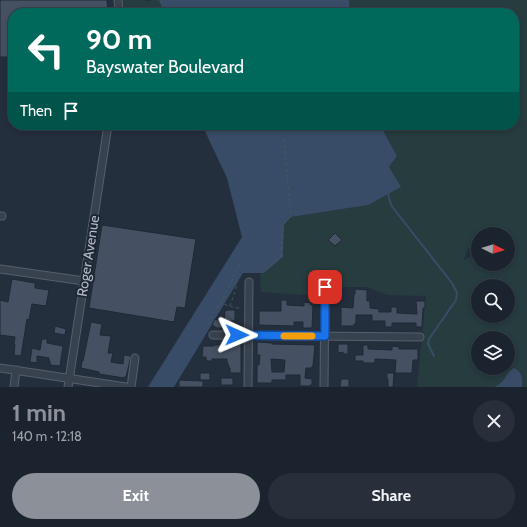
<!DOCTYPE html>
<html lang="en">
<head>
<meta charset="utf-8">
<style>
  :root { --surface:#1b232e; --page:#282f3a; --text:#f1f3f6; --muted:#a0a4aa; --line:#39404a; --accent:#8c9099 }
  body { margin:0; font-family:Cabin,sans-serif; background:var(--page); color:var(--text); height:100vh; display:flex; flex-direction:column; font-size:15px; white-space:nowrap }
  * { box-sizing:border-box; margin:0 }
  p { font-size:13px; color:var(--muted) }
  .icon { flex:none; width:22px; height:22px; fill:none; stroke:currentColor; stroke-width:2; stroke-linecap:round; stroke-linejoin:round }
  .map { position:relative; height:387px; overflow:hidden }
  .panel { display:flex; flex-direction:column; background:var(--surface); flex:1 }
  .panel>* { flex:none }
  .top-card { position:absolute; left:8px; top:8px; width:511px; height:122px; border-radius:16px; box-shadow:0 2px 6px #0003,0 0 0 1px var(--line); background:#00695c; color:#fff; overflow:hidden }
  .needle { width:26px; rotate:95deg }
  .controls { position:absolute; left:471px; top:227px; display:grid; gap:8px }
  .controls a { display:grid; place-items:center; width:44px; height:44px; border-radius:50%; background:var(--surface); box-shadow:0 2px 6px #0003,0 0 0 1px var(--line); font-size:20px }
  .pin { position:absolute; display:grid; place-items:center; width:34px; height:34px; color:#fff; margin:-17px; border-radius:8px; box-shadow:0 2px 6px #0006 }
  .me { position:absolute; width:44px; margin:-22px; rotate:91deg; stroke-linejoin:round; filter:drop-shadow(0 0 3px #0008) }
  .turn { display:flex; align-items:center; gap:14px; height:84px; padding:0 12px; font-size:18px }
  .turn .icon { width:52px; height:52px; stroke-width:2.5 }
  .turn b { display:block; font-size:28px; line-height:34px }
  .then { display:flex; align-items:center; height:38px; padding:0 12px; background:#0003; gap:8px; font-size:15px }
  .round { display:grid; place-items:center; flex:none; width:42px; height:42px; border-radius:21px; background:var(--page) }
  .headline { display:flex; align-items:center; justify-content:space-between; height:68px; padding:0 12px }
  h1 { font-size:24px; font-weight:700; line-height:30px; color:var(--accent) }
  .button { display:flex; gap:8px; margin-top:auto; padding:8px 12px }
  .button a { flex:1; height:46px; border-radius:24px; background:var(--accent); color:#fff; font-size:16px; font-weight:700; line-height:46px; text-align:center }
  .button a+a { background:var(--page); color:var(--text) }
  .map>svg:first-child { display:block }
</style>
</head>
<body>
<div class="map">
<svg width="527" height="387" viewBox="0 0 527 387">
  <rect width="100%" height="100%" fill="#242f3e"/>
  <g fill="#263c3f" fill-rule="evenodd">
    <polygon points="122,0 145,0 145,2 153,0 159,0 164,13 123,13"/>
    <path d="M 349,0 L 527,0 L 527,387 L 417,387 L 426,296 L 387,295 L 366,287 L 318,287 L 317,296 L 261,292 L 260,273 L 264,273 L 283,257 L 284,225 L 291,217 L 368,205 L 389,167 L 397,156 L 380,125 L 514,125 L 514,13 L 350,13 ZM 502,230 L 504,234 L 508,234 L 508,264 L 478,264 L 478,252 L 463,261 L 468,249 L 478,245 L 478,234 L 501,234 ZM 478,286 L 508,286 L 508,316 L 478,316 ZM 478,338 L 508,338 L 508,368 L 478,368 Z"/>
  </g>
  <g fill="#394c67">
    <polygon points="159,0 349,0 350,13 164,13"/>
    <polygon points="202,125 380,125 397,156 389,167 401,187 368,205 291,217 284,225 283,257 264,273 243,273 174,387 148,387 242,237 227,178"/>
    <path d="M 514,368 C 522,372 523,379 522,387 L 495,387 L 496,386 C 505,383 506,372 514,368 Z"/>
  </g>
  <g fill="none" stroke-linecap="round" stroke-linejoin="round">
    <polyline stroke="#394c67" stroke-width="2" points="388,194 391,205 397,213 452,283 457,293 456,300 429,339 428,344 434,356"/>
  </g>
  <g fill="#455162" stroke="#1f2835" fill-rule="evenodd">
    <polygon points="0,0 107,0 108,13 13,13 13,57 0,57"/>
    <polygon points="102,225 196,239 185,308 177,307 174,322 89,308"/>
    <polygon points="335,233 342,240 335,246 328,240"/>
    <polygon points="12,279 35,283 35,288 49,290 46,306 32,304 29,320 27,319 21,356 14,355 15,345 14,344 15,337 0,335 0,300 8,302"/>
    <polygon points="355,289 367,290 367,301 370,301 370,308 379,309 379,312 391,312 391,307 397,307 397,313 417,314 416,301 425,301 425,308 423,308 422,327 416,327 416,323 392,323 392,327 385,327 385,321 372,321 372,315 356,315 356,324 354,324 354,326 341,326 341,307 353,308 354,294 355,294"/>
    <polygon points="281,300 287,300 287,305 304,306 304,302 311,303 311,305 313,305 312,328 303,328 303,322 294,322 294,326 259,325 259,311 281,311"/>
    <polygon points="228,310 235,310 235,321 231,321 230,327 232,328 217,328 212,325 215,319 224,323 225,311"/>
    <polygon points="91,322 102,324 100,335 111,336 108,353 113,353 111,362 123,364 124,355 131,356 126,377 124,377 124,378 99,374 99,372 81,368 82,361 83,361"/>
    <polygon points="55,326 66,329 65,335 54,333"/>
    <polygon points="42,339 47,339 47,343 63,346 60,366 50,365 50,361 49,361 49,358 37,356 37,363 30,362 32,348 40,350"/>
    <polygon points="233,342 241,342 241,373 230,373 230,368 229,368 229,366 228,366 228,363 227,363 227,359 212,359 212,361 206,361 206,357 202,357 203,346 214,346 214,345 233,345"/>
    <path d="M 257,342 L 272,343 L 272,344 L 315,345 L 313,366 L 312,366 L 312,368 L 306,368 L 305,378 L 312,379 L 312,385 L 310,385 L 310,386 L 300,386 L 300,375 L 286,375 L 286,380 L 272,380 L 272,383 L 257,383 L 257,365 L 259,365 L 260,355 L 257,355 ZM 271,359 L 285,360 L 284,372 L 272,372 Z"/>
    <polygon points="338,344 348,344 348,354 343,354 343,352 338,353"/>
    <polygon points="363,345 368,345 368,349 392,350 392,346 399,347 399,349 418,349 418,360 413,360 412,373 395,373 396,360 375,359 375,363 363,363 363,361 355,361 355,355 363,355"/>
    <rect x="200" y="373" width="10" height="7"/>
    <polygon points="387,373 394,373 393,387 388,387 388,379 387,379"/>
    <rect x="221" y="378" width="12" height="7"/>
    <polygon points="341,379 349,379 349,387 340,387"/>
    <polygon points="179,380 203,381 203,387 179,387"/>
  </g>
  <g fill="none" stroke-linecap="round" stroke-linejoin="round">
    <defs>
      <g id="minor">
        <polyline points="118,0 119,13"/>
        <polyline points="0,216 2,216"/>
        <polyline points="0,269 84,281"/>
        <polyline points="213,335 420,337"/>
        <polyline points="0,368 126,387"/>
        <polyline points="14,387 16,370"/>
        <polyline points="68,387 108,125"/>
        <polyline points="131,387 135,358"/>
        <polyline points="248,387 249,282"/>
        <polyline points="324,387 325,287"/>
      </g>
    </defs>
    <use href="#minor" stroke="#565f6c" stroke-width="9"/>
    <g stroke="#44595c" stroke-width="1" stroke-dasharray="3 3" stroke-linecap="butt">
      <path d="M 136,13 C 140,7 151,7 155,13"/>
      <polyline points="284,139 291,217"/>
      <polyline points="284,223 291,216"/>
      <polyline points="281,256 283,225"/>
      <polyline points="266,269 281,256 282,257"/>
      <polyline points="225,296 221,303 235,308 241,308"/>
      <polyline points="230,306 236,288 237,282"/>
      <polyline points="208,324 234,277 233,276 240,265 236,263"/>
    </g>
    <use href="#minor" stroke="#38414e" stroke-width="7"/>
  </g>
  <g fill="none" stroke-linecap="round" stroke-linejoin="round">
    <defs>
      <polyline id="route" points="237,335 325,336 325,287"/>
    </defs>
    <use href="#route" stroke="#114b97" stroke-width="10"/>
    <use href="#route" stroke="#1a73e8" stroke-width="7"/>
    <polyline stroke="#f59e0b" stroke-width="7" points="284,336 312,336"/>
  </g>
  <g text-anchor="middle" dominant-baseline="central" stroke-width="4" stroke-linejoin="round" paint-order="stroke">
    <g font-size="14" fill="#b4bcc9" stroke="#1d2633">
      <text transform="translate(88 256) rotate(-81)">Roger Avenue</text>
    </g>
  </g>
</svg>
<div class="controls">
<a><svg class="needle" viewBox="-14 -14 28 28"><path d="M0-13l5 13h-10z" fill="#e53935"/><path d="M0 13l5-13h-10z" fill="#a0a4aa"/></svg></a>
<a><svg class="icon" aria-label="search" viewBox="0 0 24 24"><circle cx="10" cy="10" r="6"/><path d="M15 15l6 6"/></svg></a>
<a><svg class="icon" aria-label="layers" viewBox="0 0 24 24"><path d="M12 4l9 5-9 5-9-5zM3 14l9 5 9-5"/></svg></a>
</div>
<div class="pin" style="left:325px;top:287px;background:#d93025"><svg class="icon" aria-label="arrive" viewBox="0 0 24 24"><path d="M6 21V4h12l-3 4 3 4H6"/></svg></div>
<svg class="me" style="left:237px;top:335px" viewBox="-20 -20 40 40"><path d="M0-17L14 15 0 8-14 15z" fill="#1a73e8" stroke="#fff" stroke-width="4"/></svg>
<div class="top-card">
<div class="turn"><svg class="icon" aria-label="left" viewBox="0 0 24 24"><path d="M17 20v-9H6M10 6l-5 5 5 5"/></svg><div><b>90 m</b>Bayswater Boulevard</div></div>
<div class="then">Then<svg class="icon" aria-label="arrive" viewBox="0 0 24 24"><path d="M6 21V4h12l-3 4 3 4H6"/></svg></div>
</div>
</div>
<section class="panel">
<div class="headline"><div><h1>1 min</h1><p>140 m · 12:18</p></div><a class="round"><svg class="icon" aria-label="close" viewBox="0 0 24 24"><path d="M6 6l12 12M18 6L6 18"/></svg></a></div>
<div class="button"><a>Exit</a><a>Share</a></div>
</section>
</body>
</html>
